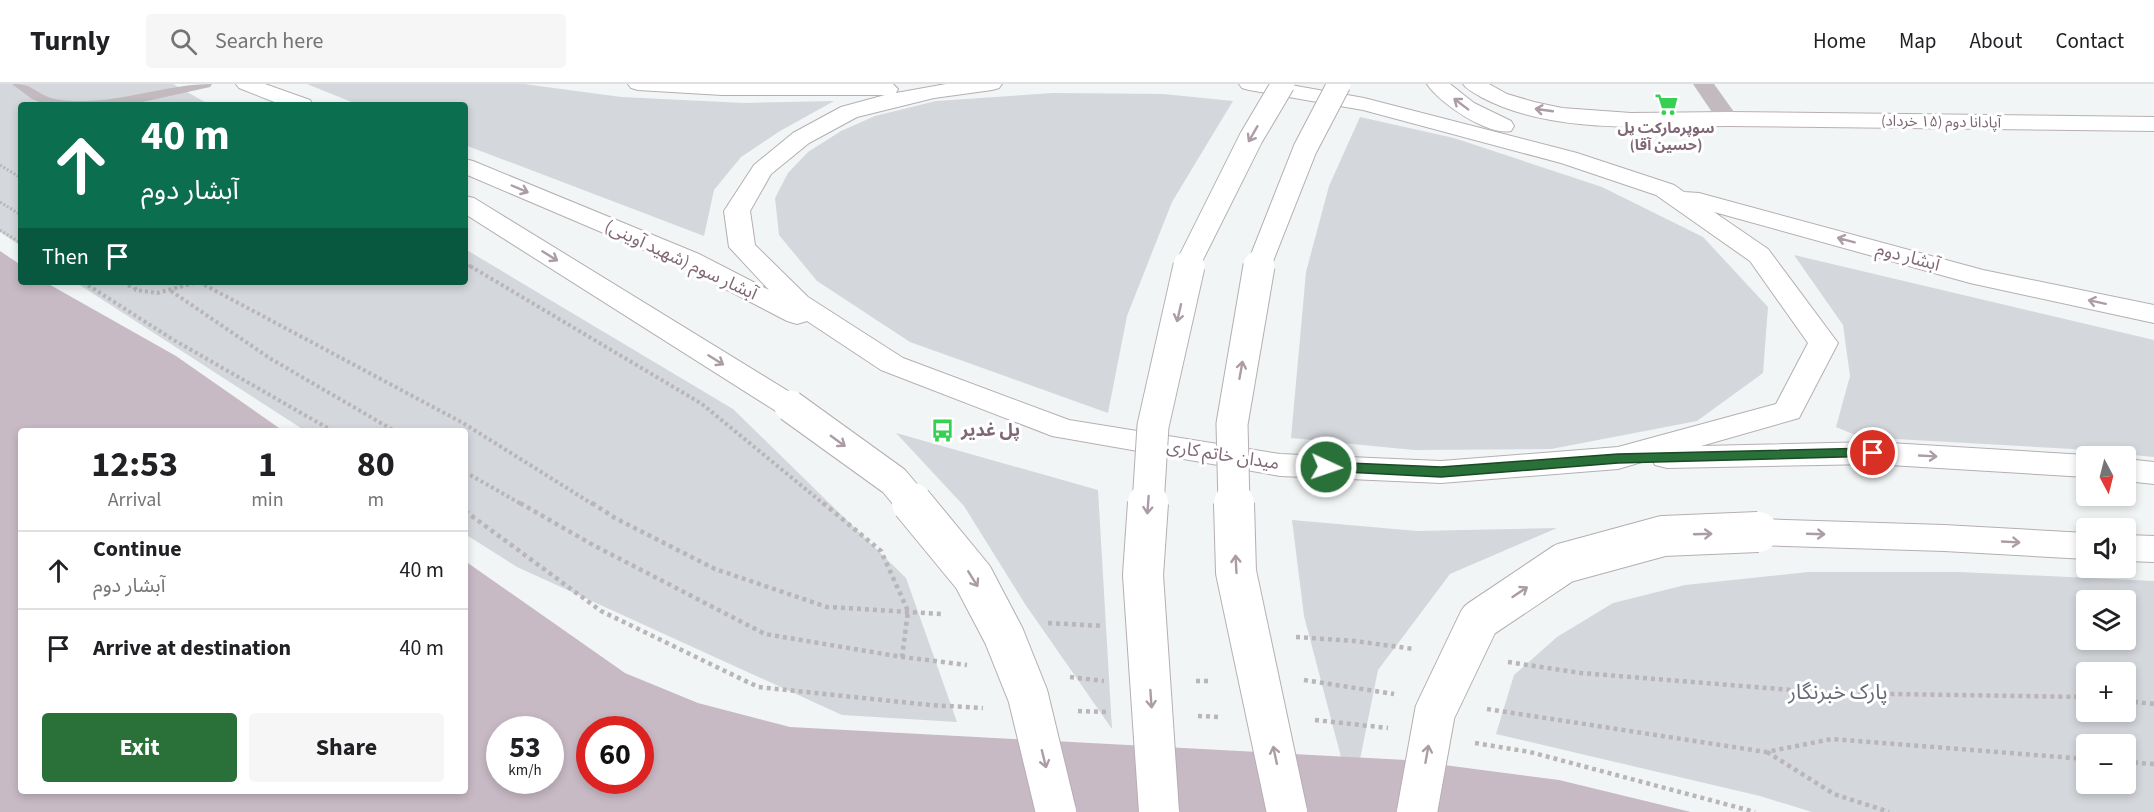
<!DOCTYPE html>
<html lang="en">
<head>
<meta charset="utf-8">
<style>
  :root { --surface:#fff; --page:#f6f6f6; --text:#202124; --muted:#757577; --line:#e0e0e0; --accent:#2a7039 }
  body { margin:0; font-family:"Source Sans 3","Noto Sans Arabic",sans-serif; background:var(--page); color:var(--text); height:100vh; display:flex; flex-direction:column; font-size:22px; white-space:nowrap }
  * { box-sizing:border-box; margin:0 }
  p { font-size:20px; color:var(--muted) }
  .icon { flex:none; width:33px; height:33px; fill:none; stroke:currentColor; stroke-width:2; stroke-linecap:round; stroke-linejoin:round }
  .map { position:relative; flex:1; overflow:hidden }
  .side { position:absolute; left:18px; top:344px; width:450px; height:366px; display:flex; flex-direction:column; background:var(--surface); border-radius:6px; box-shadow:0 3px 9px #0003 }
  .side>* { flex:none }
  .guide { position:absolute; left:18px; top:18px; width:450px; height:183px; border-radius:6px; box-shadow:0 3px 9px #0003; background:#0b6e4f; color:#fff; overflow:hidden }
  .needle { width:39px; rotate:173deg }
  .fabs { position:absolute; left:2076px; top:362px; display:grid; gap:12px }
  .fabs a { display:grid; place-items:center; width:60px; height:60px; border-radius:6px; background:var(--surface); box-shadow:0 3px 9px #0003; font-size:30px }
  .speed { position:absolute; left:486px; top:632px; display:flex; gap:12px; font-size:30px; font-weight:700; text-align:center }
  .speed>* { display:grid; place-content:center; width:78px; height:78px; border-radius:50%; background:var(--surface); box-shadow:0 3px 9px #0003; line-height:1 }
  .speed small { font-size:15px; font-weight:400 }
  .speed .limit { border:9px solid #d22; background:#fff; color:#111 }
  .pin { position:absolute; display:grid; place-items:center; width:51px; height:51px; color:#fff; margin:-26px; border:3px solid #fff; border-radius:50%; box-shadow:0 2px 6px #0007 }
  .me { position:absolute; width:66px; margin:-33px; rotate:93deg; stroke-linejoin:round; filter:drop-shadow(0 0 4px #0008) }
  .turn { display:flex; align-items:center; gap:21px; height:126px; padding:0 24px; font-size:27px }
  .turn .icon { width:78px; height:78px; stroke-width:2.5 }
  .turn b { display:block; font-size:42px; line-height:51px }
  .then { display:flex; align-items:center; height:57px; padding:0 24px; background:#0003; gap:12px; font-size:22px }
  .eta { display:flex; justify-content:space-evenly; align-items:center; height:102px; text-align:center }
  .eta b { font-size:36px; font-weight:700; line-height:42px }
  .primary-button { display:flex; gap:12px; margin-top:auto; padding:12px 24px }
  .primary-button a { flex:1; height:69px; border-radius:6px; background:var(--accent); color:#fff; font-size:24px; font-weight:700; line-height:69px; text-align:center }
  .primary-button a+a { background:var(--page); color:var(--text) }
  ul { padding:0; list-style:none }
  li { display:flex; align-items:center; gap:18px; height:78px; padding:0 24px; border-top:2px solid var(--line) }
  li div { flex:1 }
  li b { display:block; font-size:22px }
  li em { font-style:normal }
  header { display:flex; align-items:center; gap:36px; box-sizing:border-box; height:84px; padding:0 30px; background:var(--surface); border-bottom:2px solid var(--line) }
  header strong { font-size:28px }
  nav { display:flex; gap:33px; margin-inline-start:auto; font-size:21px }
  .search { width:420px; height:54px; background:var(--page); display:flex; align-items:center; gap:15px; box-sizing:border-box; padding:0 21px; border-radius:6px; color:var(--muted); font-size:22px }
  .map>svg:first-child { display:block }
</style>
</head>
<body>
<header>
<strong>Turnly</strong>
<div class="search"><svg class="icon" aria-label="search" viewBox="0 0 24 24"><circle cx="10" cy="10" r="6"/><path d="M15 15l6 6"/></svg>Search here</div>
<nav><a>Home</a><a>Map</a><a>About</a><a>Contact</a></nav>
</header>
<div class="map">
<svg width="2154" height="728" viewBox="0 0 2154 728">
  <rect width="100%" height="100%" fill="#f2f5f5"/>
  <g fill="#d4d7dc" fill-rule="evenodd">
    <polygon points="0,0 173,0 210,21 21,21 21,162 0,148"/>
    <polygon points="307,0 524,0 621,13 744,19 834,17 780,47 741,73 714,106 704,152 465,61 465,21 359,21"/>
    <polygon points="1053,9 1163,10 1233,17 1172,118 1127,232 1108,329 910,258 817,197 779,151 775,114 788,89 808,68 841,47 875,32 936,17"/>
    <polygon points="1360,33 1454,54 1602,103 1703,153 1768,223 1763,289 1697,337 1551,365 1414,366 1291,354 1306,188 1329,102"/>
    <polygon points="465,165 733,325 906,494 957,638 842,631 517,483 465,450 465,346 304,346 75,198 465,198"/>
    <polygon points="1794,171 2154,256 2154,373 2072,365 1860,353 1836,343 1850,292 1843,241"/>
    <polygon points="896,349 1098,406 1112,645 1025,520 964,422"/>
    <polygon points="1292,436 1417,447 1557,444 1450,490 1378,586 1352,715 1304,532"/>
    <path d="M 1808,488 L 1959,488 L 2154,497 L 2154,728 L 1812,728 L 1760,712 L 1496,650 L 1514,591 L 1557,553 L 1613,519 L 1685,501 ZM 2086,516 L 2126,516 L 2126,555 L 2086,555 ZM 2086,588 L 2126,588 L 2126,627 L 2086,627 ZM 2086,660 L 2126,660 L 2126,699 L 2086,699 Z"/>
  </g>
  <path fill="#c8bac5" fill-rule="evenodd" d="M 0,167 L 21,181 L 21,198 L 45,198 L 176,272 L 282,346 L 21,346 L 21,706 L 465,706 L 465,477 L 625,589 L 698,619 L 790,643 L 1406,676 L 1559,696 L 1691,728 L 0,728 ZM 500,645 L 550,645 L 550,696 L 500,696 ZM 590,645 L 640,645 L 640,696 L 590,696 Z"/>
  <g fill="none" stroke-linecap="round" stroke-linejoin="round">
    <defs>
      <polygon id="secondary" points="1728,28 2154,33 2154,47 1728,42 1720,40 1717,35 1720,30"/>
      <g id="primary">
        <polygon points="236,0 265,0 310,16 313,21 282,21 239,4"/>
        <polygon points="628,0 893,0 898,5 896,9 946,0 1002,0 999,4 992,6 934,14 857,33 809,59 771,90 750,127 755,161 808,213 903,274 1069,336 1280,370 1441,377 1618,363 1776,320 1808,259 1750,177 1656,111 1561,79 1363,26 1249,6 1242,4 1239,0 1285,0 1364,14 1577,69 1674,101 1684,108 1699,109 1983,186 2154,221 2154,239 1970,199 1714,128 1768,165 1838,259 1799,334 1701,362 1873,358 2086,371 2090,372 2086,372 2086,393 1873,380 1667,384 1655,381 1652,375 1618,385 1441,399 1280,392 1052,352 881,286 807,237 797,240 787,237 681,182 465,90 465,75 473,77 699,170 769,206 729,163 724,127 754,81 793,49 841,23 885,11 722,11 638,6 631,4"/>
        <path d="M 1427,0 L 1450,0 L 1474,19 L 1511,37 L 1514,42 L 1511,47 C 1488,52 1439,19 1427,0 Z"/>
        <path d="M 1463,0 L 1489,0 L 1507,10 L 1534,18 L 1562,24 L 1631,29 L 1728,28 L 1736,30 L 1739,35 L 1736,40 L 1728,42 C 1650,42 1552,51 1481,13 C 1475,9 1467,6 1463,0 Z"/>
        <polygon points="2126,375 2154,378 2154,400 2126,397"/>
      </g>
      <g id="highway">
        <polygon points="465,112 474,114 801,315 806,322 801,329 790,332 779,329 465,130"/>
        <polygon points="1758,435 1944,441 2086,449 2086,475 1944,467 1758,461 1745,457 1740,448 1745,439"/>
        <polygon points="2126,451 2154,452 2154,478 2126,477"/>
      </g>
    </defs>
    <use href="#secondary" stroke="#b8afb5" stroke-width="2"/>
    <use href="#primary" stroke="#b6aeb3" stroke-width="2"/>
    <use href="#highway" stroke="#b5aeb2" stroke-width="2"/>
    <g stroke="#bab5b8" stroke-width="3" stroke-dasharray="2 2" stroke-linecap="butt">
      <polyline points="0,81 21,94"/>
      <polyline points="0,118 21,131"/>
      <polyline points="0,146 21,159"/>
      <polyline points="465,179 473,184"/>
    </g>
    <g stroke="#bab5b8" stroke-width="4" stroke-dasharray="3 3" stroke-linecap="butt">
      <polyline points="470,182 702,320 825,421"/>
      <polyline points="83,198 172,255 331,346"/>
      <polyline points="123,198 133,204"/>
      <polyline points="132,198 136,206 157,209 198,198"/>
      <polyline points="199,198 463,339 594,421"/>
      <polyline points="171,207 271,275 393,346"/>
      <polyline points="465,388 523,421"/>
    </g>
    <g stroke="#bab5b8" stroke-width="4.5" stroke-dasharray="4 4" stroke-linecap="butt">
      <polyline points="520,419 593,461 765,550 902,573 967,581"/>
      <polyline points="592,419 615,434 715,485 827,523 942,530"/>
      <polyline points="823,419 881,467 908,527 902,573"/>
      <polyline points="465,427 601,527 758,603 930,621 983,624"/>
      <polyline points="1048,539 1103,542"/>
      <polyline points="1296,553 1354,557 1414,565"/>
      <polyline points="1508,578 1581,589 1829,609 2086,613"/>
      <polyline points="1070,593 1104,597"/>
      <polyline points="1304,596 1394,610"/>
      <polyline points="1196,597 1212,597"/>
      <polyline points="2126,617 2154,620"/>
      <polyline points="1487,625 1766,668 1832,655 2086,675"/>
      <polyline points="1078,627 1106,628"/>
      <polyline points="1198,632 1220,633"/>
      <polyline points="1315,636 1388,644"/>
      <polyline points="1475,659 1530,668 1755,728"/>
      <polyline points="1767,668 1834,710 1889,728"/>
      <polyline points="2126,678 2154,680"/>
    </g>
    <path fill="#c2babf" fill-rule="evenodd" d="M 12,0 C 31,0 31,5 46,12 C 57,17 71,17 83,17 C 127,17 168,0 212,0 L 210,3 L 129,21 L 47,21 L 32,15 Z"/>
    <polygon fill="#c2babf" fill-rule="evenodd" points="1693,0 1714,0 1739,35 1736,40 1728,42 1720,40"/>
    <use href="#secondary" fill="#fff" fill-rule="evenodd"/>
    <use href="#primary" fill="#fff" fill-rule="evenodd"/>
    <use href="#highway" fill="#fff" fill-rule="evenodd"/>
    <defs>
      <g id="highway-bridge-far2">
        <polyline points="1189,184 1191,174 1251,54 1283,0"/>
        <polyline points="1258,184 1305,65 1339,0"/>
      </g>
      <g id="highway-bridge-far1">
        <polyline points="790,322 894,397 914,421"/>
        <polyline points="1148,421 1153,342 1189,182"/>
        <polyline points="1234,421 1232,340 1259,182"/>
      </g>
      <g id="highway-bridge">
        <polyline points="912,419 973,493 1004,552 1028,612 1056,728"/>
        <polyline points="1148,419 1143,491 1159,728"/>
        <polyline points="1234,419 1236,488 1287,728"/>
        <polyline points="1417,728 1435,628 1479,536 1564,479 1663,452 1758,448"/>
      </g>
    </defs>
    <use href="#highway-bridge-far2" stroke="#b5aeb2" stroke-width="25" stroke-linecap="butt"/>
    <use href="#highway-bridge-far1" stroke="#b5aeb2" stroke-width="33" stroke-linecap="butt"/>
    <use href="#highway-bridge" stroke="#b5aeb2" stroke-width="42" stroke-linecap="butt"/>
    <use href="#highway-bridge-far2" stroke="#fff" stroke-width="23"/>
    <use href="#highway-bridge-far1" stroke="#fff" stroke-width="31"/>
    <use href="#highway-bridge" stroke="#fff" stroke-width="40"/>
  </g>
  <defs><path id="oneway-shaft" d="M-6 0H5M1.5-3L5.5 0L1.5 3" fill="none" stroke-width="1.6" stroke-linecap="round" stroke-linejoin="round" transform="scale(1.5)"/></defs>
  <g stroke="#ac9ca6">
    <use href="#oneway-shaft" transform="translate(1461 20) rotate(-143)"/>
    <use href="#oneway-shaft" transform="translate(1544 26) rotate(-172)"/>
    <use href="#oneway-shaft" transform="translate(1253 50) rotate(120)"/>
    <use href="#oneway-shaft" transform="translate(520 105) rotate(23)"/>
    <use href="#oneway-shaft" transform="translate(1846 156) rotate(-165)"/>
    <use href="#oneway-shaft" transform="translate(550 172) rotate(32)"/>
    <use href="#oneway-shaft" transform="translate(2097 218) rotate(-168)"/>
    <use href="#oneway-shaft" transform="translate(1179 229) rotate(103)"/>
    <use href="#oneway-shaft" transform="translate(716 276) rotate(32)"/>
    <use href="#oneway-shaft" transform="translate(1241 286) rotate(-80)"/>
    <use href="#oneway-shaft" transform="translate(838 357) rotate(36)"/>
    <use href="#oneway-shaft" transform="translate(1928 372) rotate(3)"/>
    <use href="#oneway-shaft" transform="translate(1148 421) rotate(94)"/>
    <use href="#oneway-shaft" transform="translate(1703 450) rotate(-2)"/>
    <use href="#oneway-shaft" transform="translate(1816 450) rotate(2)"/>
    <use href="#oneway-shaft" transform="translate(2011 458) rotate(3)"/>
    <use href="#oneway-shaft" transform="translate(1236 480) rotate(-93)"/>
    <use href="#oneway-shaft" transform="translate(973 495) rotate(58)"/>
    <use href="#oneway-shaft" transform="translate(1520 508) rotate(-34)"/>
    <use href="#oneway-shaft" transform="translate(1151 615) rotate(86)"/>
    <use href="#oneway-shaft" transform="translate(1427 670) rotate(-80)"/>
    <use href="#oneway-shaft" transform="translate(1275 671) rotate(-102)"/>
    <use href="#oneway-shaft" transform="translate(1044 675) rotate(76)"/>
  </g>
  <polygon fill="#2a7039" stroke="#1b4925" stroke-width="1.5" points="1873,364 1880,369 1878,372 1618,379 1441,393 1326,387 1319,383 1326,378 1441,383 1618,370"/>
  <defs>
    <symbol id="supermarket-bare" viewBox="-9 -9 18 18"><path d="M-6-5.5h2.5l.6 2H6L4.5 2H-2.5L-4.4-4H-6ZM-1.5 3.2a1.3 1.3 0 1 0 .1 0ZM3 3.2a1.3 1.3 0 1 0 .1 0Z" fill="#36d153" stroke="#fff" stroke-width="2.5" paint-order="stroke"/></symbol>
    <symbol id="bus-bare" viewBox="-9 -9 18 18"><path d="M-5-6H5V4H4V6H2V4H-2V6H-4V4H-5ZM-3.5-4V0h7V-4ZM-3.5 1.2v1.5H-2V1.2ZM2 1.2v1.5H3.5V1.2Z" fill="#36d153" stroke="#fff" stroke-width="2.5" paint-order="stroke"/></symbol>
  </defs>
  <g fill-rule="evenodd">
    <use href="#supermarket-bare" x="1650" y="4" width="33" height="33"/>
    <use href="#bus-bare" x="926" y="330" width="33" height="33"/>
  </g>
  <g text-anchor="middle" dominant-baseline="central" stroke-width="6" stroke-linejoin="round" paint-order="stroke">
    <g font-size="15" fill="#806776" stroke="#fff">
      <text transform="translate(1941 38) rotate(1)">آپادانا دوم (۱۵ خرداد)</text>
    </g>
    <g font-size="15" font-weight="bold" fill="#806776" stroke="#fff">
      <text x="1666" y="44">سوپرمارکت پل<tspan x="1666" dy="17">(حسین آقا)</tspan></text>
    </g>
    <g font-size="18" fill="#806776" stroke="#fff">
      <text transform="translate(1908 173) rotate(15)">آبشار دوم</text>
      <text transform="translate(681 176) rotate(25)">آبشار سوم (شهید آوینی)</text>
      <text transform="translate(1223 371) rotate(9)">میدان خاتم کاری</text>
    </g>
    <g font-size="18" font-weight="bold" fill="#806776" stroke="#fff" text-anchor="start">
      <text x="961" y="346">پل غدیر</text>
    </g>
    <g font-size="21" fill="#656a78" stroke="#fff">
      <text x="1838" y="608">پارک خبرنگار</text>
    </g>
  </g>
</svg>
<div class="fabs">
<a><svg class="needle" viewBox="-14 -14 28 28"><path d="M0-13l5 13h-10z" fill="#e53935"/><path d="M0 13l5-13h-10z" fill="#757577"/></svg></a>
<a><svg class="icon" aria-label="sound" viewBox="0 0 24 24"><path d="M4 9h4l5-4v14l-5-4H4zM17 9q2 3 0 6"/></svg></a>
<a><svg class="icon" aria-label="layers" viewBox="0 0 24 24"><path d="M12 4l9 5-9 5-9-5zM3 14l9 5 9-5"/></svg></a>
<a>+</a>
<a>−</a>
</div>
<div class="speed"><div>53<small>km/h</small></div><div class="limit">60</div></div>
<div class="pin" style="left:1873px;top:369px;background:#d93025"><svg class="icon" aria-label="arrive" viewBox="0 0 24 24"><path d="M6 21V4h12l-3 4 3 4H6"/></svg></div>
<svg class="me" style="left:1326px;top:383px" viewBox="-20 -20 40 40"><circle r="17" fill="#2a7039" stroke="#fff" stroke-width="3"/><path d="M0-11L8 9 0 5-8 9z" fill="#fff"/></svg>
<div class="guide">
<div class="turn"><svg class="icon" aria-label="ahead" viewBox="0 0 24 24"><path d="M12 20V5M6 11l6-6 6 6"/></svg><div><b>40 m</b>آبشار دوم</div></div>
<div class="then">Then<svg class="icon" aria-label="arrive" viewBox="0 0 24 24"><path d="M6 21V4h12l-3 4 3 4H6"/></svg></div>
</div>
<section class="side">
<div class="eta">
<div><b>12:53</b><p>Arrival</p></div>
<div><b>1</b><p>min</p></div>
<div><b>80</b><p>m</p></div>
</div>
<ul>
<li><svg class="icon" aria-label="ahead" viewBox="0 0 24 24"><path d="M12 20V5M6 11l6-6 6 6"/></svg><div><b>Continue</b><p>آبشار دوم</p></div><em>40 m</em></li>
<li><svg class="icon" aria-label="arrive" viewBox="0 0 24 24"><path d="M6 21V4h12l-3 4 3 4H6"/></svg><div><b>Arrive at destination</b></div><em>40 m</em></li>
</ul>
<div class="primary-button"><a>Exit</a><a>Share</a></div>
</section>
</div>
</body>
</html>
